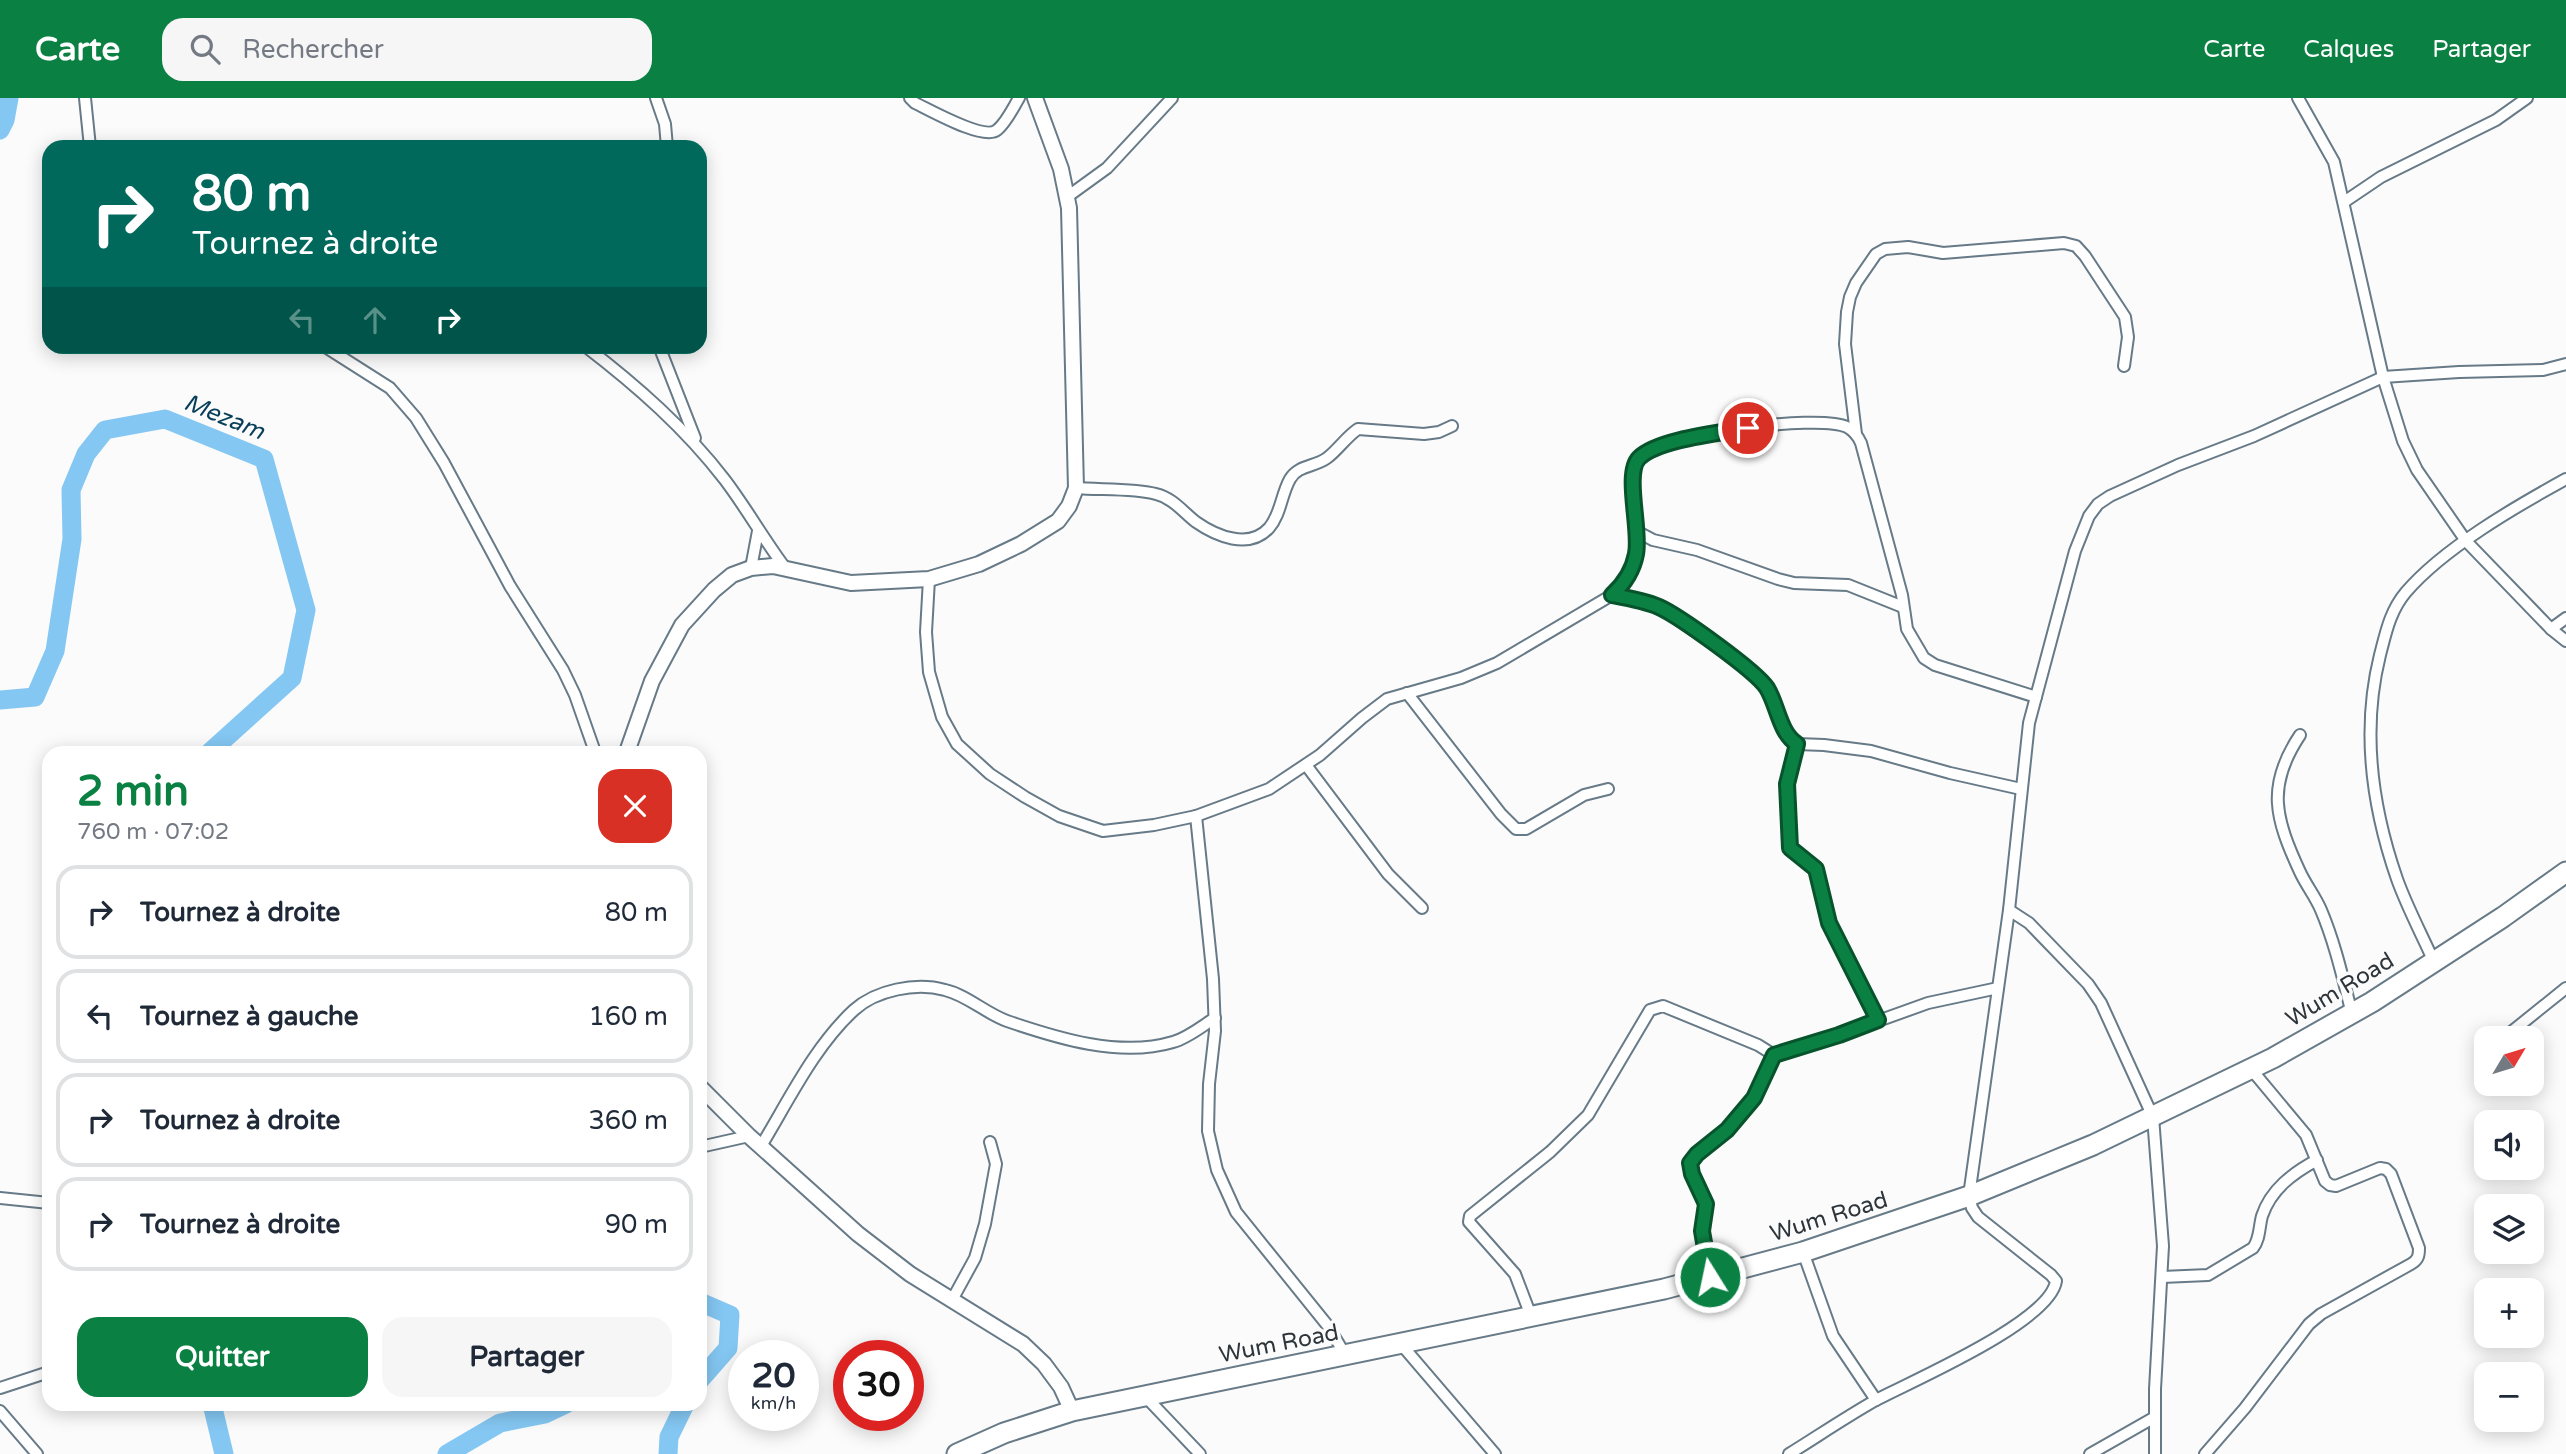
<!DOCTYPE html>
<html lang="fr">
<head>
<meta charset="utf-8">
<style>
  :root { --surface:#fff; --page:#f6f6f7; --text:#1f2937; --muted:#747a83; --line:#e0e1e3; --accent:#0b8043 }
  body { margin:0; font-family:"Varela Round",sans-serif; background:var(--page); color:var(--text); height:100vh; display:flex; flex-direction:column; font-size:26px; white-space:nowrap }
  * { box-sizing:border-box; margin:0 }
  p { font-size:23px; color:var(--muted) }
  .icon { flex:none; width:38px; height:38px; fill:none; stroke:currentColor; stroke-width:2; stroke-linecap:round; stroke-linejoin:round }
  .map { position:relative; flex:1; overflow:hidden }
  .side { position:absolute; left:42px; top:648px; width:665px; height:665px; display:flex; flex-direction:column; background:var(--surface); border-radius:21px; box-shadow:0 4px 18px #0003 }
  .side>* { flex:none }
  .top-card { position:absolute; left:42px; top:42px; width:665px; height:214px; border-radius:21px; box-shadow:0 4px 18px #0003; background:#00695c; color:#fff; overflow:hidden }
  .needle { width:46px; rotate:52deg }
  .buttons { position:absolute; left:2474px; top:928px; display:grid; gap:14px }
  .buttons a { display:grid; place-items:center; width:70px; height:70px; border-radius:14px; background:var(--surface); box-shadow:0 4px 18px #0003; font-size:35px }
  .speed { position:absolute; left:728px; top:1242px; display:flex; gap:14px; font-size:35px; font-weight:700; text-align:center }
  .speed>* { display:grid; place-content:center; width:91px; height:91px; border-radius:50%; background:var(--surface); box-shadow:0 4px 18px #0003; line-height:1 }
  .speed small { font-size:18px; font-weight:400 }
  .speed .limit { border:10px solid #d22; background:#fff; color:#111 }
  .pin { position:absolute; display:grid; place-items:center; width:60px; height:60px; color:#fff; margin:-30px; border:4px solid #fff; border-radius:50%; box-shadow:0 2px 7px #0007 }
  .me { position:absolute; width:77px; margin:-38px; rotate:350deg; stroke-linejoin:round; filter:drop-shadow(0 0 5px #0008) }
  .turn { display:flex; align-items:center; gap:24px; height:147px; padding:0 35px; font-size:32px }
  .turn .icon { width:91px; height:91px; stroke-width:2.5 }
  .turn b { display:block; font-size:49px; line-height:60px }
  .lanes { display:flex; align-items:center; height:66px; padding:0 35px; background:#0003; justify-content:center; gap:35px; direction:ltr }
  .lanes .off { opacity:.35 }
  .round { display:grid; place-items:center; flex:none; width:74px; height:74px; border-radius:21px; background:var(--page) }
  .headline { display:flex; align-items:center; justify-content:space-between; height:119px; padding:0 35px }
  h1 { font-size:42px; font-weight:700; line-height:52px; color:var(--accent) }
  .action { display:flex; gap:14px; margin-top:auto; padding:14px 35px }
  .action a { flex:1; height:80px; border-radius:21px; background:var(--accent); color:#fff; font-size:28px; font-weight:700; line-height:80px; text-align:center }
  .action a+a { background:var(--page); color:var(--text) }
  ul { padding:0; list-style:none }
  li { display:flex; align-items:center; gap:21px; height:94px; margin:0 14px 10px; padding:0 21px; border:4px solid var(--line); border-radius:21px }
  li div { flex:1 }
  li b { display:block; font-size:26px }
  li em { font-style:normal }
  header { display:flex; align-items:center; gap:42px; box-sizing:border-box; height:98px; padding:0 35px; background:var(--accent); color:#fff }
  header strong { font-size:33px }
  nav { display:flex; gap:38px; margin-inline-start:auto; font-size:24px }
  .search { width:490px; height:63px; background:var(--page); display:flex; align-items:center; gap:18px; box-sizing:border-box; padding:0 24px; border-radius:21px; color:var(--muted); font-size:26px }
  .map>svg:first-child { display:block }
</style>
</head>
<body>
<header>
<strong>Carte</strong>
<div class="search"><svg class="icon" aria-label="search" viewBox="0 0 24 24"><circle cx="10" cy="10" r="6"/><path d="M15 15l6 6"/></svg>Rechercher</div>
<nav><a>Carte</a><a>Calques</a><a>Partager</a></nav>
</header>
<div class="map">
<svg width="2566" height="1356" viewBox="0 0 2566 1356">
  <rect width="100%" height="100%" fill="#fbfbfb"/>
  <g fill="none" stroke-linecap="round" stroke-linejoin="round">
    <g stroke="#84c7f2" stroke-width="19">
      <polyline points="0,32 5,22 9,0"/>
      <polyline points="0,602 35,599 55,553 72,441 71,392 86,356 105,332 165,321 264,361 306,512 292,580 210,654"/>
      <polyline points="700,1204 730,1217 728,1250 700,1282"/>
      <polyline points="212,1306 224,1356"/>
      <polyline points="447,1356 500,1325 545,1316 566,1306"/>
      <polyline points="668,1356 669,1339 685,1306"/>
    </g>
    <defs>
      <g id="street">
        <polyline points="85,0 90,49"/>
        <polyline points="656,0 665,26 667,49"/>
        <path d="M 910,0 L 915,5 C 930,12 984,43 997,32 C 1006,25 1013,10 1019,0"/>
        <polyline points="2298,0 2334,64 2383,279 2403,343 2417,372 2466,443 2551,531 2566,543"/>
        <polyline points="1067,99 1107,70 1172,0"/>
        <polyline points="2344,104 2381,79 2496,22 2527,0"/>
        <polyline points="324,248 390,290 416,320 444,365 510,488 563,572 575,597 595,654"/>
        <path d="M 585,248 C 637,288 685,330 725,382 C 747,411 764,442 786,471"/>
        <polyline points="659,248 695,340"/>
        <polyline points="1856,336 1845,246 1847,214 1850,199 1856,185 1876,156 1885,151 1908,149 1943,155 2064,145 2076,148 2085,158 2125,219 2128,239 2124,268"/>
        <path d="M 1076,390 C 1099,392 1135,390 1156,396 C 1173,400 1183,414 1196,424 C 1216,438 1249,452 1269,430 C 1281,416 1281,397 1290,381 C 1298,367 1315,369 1327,360 C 1338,352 1346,339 1358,331 L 1424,336 L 1439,334 L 1452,328"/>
        <polyline points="1638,434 1653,442 1697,452 1778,481 1794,485 1848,487 1903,509"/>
        <polyline points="751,470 758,433"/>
        <path d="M 929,481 L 926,534 L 929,574 L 942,619 L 957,646 L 990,676 L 1025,699 L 1059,718 L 1103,733 L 1154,727 L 1196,718 L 1269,691 L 1320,657 L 1362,620 L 1387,601 L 1461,580 L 1497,565 L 1612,497 C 1641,468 1639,435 1634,397 C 1633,387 1630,375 1635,366 C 1651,337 1818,315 1847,329 C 1854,333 1858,338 1861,345 L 1902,497 L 1907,531 L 1924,560 L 1935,567 L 2036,599"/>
        <polyline points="1612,497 1661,510 1738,563 1766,588 1784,632 1789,640 1797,646 1824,647 1871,653 1950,675 2021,691"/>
        <polyline points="2551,531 2566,520"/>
        <polyline points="1407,595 1501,716 1516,731 1526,731 1584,697 1608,691"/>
        <path d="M 2300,637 C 2266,688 2275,720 2300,774 C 2306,787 2315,798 2321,812 C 2335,845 2343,881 2352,916"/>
        <polyline points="1797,646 1787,686 1789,747 1792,754 1816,771 1829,825 1878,922"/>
        <polyline points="1306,667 1388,776 1422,810"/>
        <polyline points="1196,718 1213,881 1215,933 1209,986 1208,1033 1217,1072 1236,1114 1328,1228 1346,1258"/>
        <polyline points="2009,812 2029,825 2088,886 2101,905 2153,1019 2163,1148 2155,1291 2155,1356"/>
        <path d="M 2434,864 C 2422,837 2407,809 2397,781 C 2372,709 2361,633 2380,557 C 2386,534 2390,513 2406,494 C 2444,450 2515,409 2566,381"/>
        <polyline points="2505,939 2566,890"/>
        <path d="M 761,1048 C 789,1002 814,949 854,912 C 876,892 916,884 945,892 C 967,897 985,915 1007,923 C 1057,940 1120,960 1173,944 C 1188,940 1202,928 1215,920"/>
        <polyline points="700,1049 749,1038"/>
        <polyline points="0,1100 49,1105"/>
        <polyline points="1803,1154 1833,1238 1876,1302"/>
        <polyline points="1710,1179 1702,1133 1706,1106 1692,1076 1690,1065 1697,1056 1727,1032 1754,1000 1774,957 1839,937 1928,905 1998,890"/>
        <path d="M 2162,1179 L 2208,1177 L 2253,1150 C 2260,1141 2259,1129 2262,1118 C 2271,1091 2293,1075 2317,1062"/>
        <polyline points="952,1202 975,1160 985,1126 996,1066 990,1044"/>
        <polyline points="1531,1218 1515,1176 1469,1124 1470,1118 1550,1054 1588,1017 1650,912 1663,908 1758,947 1774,957"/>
        <polyline points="1400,1245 1495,1356"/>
        <polyline points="0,1290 49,1274"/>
        <polyline points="1144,1297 1200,1356"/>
        <polyline points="0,1313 37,1356"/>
        <path d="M 1789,1356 C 1818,1338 1846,1319 1876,1302 C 1912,1283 2050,1224 2056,1183 L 2051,1177 L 1978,1119 L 1972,1110 L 1969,1098 L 2009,812 L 2029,625 L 2075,453 L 2089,418 L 2098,406 L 2110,398 L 2178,367 L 2254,338 L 2383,279 L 2459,274 L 2543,272 L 2566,266"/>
        <polyline points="2090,1356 2155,1319"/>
        <path d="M 2205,1356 L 2245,1310 L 2309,1226 L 2321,1216 L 2411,1166 C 2418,1162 2419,1158 2419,1150 L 2391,1076 L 2386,1071 L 2380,1070 L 2336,1088 L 2330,1087 L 2325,1083 L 2306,1037 L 2251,971"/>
      </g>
      <g id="secondary">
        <polyline points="627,654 652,583 682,527 714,492 732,477 751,470 773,468 851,485 929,481 979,466 1021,446 1058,423 1069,408 1076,390 1069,110 1061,71 1035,0"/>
        <polyline points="700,989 749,1038 858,1136 910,1176 1023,1246 1044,1266 1061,1289 1072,1313"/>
      </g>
      <polyline id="highway" points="957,1356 1004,1335 1072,1313 1664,1191 1803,1154 1969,1098 2093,1047 2273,960 2372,904 2503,819 2566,774"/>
    </defs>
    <use href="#street" stroke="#677a87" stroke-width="14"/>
    <use href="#secondary" stroke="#677a87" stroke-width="18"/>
    <use href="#highway" stroke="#677a87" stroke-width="23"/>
    <use href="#street" stroke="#fff" stroke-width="10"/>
    <use href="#secondary" stroke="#fff" stroke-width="14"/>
    <use href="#highway" stroke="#fff" stroke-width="19"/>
  </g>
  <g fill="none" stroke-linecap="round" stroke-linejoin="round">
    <defs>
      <path id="route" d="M 1710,1179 L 1702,1133 L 1706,1106 L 1692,1076 L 1690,1065 L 1697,1056 L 1727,1032 L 1754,1000 L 1774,957 L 1839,937 L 1878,922 L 1829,825 L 1816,771 L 1790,750 L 1787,686 L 1797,646 C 1779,634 1778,608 1767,590 C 1756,573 1679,518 1659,509 C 1645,503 1628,500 1612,497 C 1624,486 1633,472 1636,456 C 1641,432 1624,375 1639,360 C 1658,341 1721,335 1748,330"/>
    </defs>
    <use href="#route" stroke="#07532c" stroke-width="18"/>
    <use href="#route" stroke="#0b8043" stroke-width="12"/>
  </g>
  <g text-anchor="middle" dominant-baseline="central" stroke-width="7" stroke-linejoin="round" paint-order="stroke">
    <g font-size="23" fill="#2d353b" stroke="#fbfbfb">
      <text transform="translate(2340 892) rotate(-31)">Wum Road</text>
      <text transform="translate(1829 1119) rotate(-17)">Wum Road</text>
      <text transform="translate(1279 1246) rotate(-11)">Wum Road</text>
    </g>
    <g font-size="24" font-style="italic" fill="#073f5b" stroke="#fbfbfb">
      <text transform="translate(224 319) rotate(22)">Mezam</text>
    </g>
  </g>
</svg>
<div class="buttons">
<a><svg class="needle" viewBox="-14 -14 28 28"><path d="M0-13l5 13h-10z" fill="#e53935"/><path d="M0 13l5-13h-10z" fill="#747a83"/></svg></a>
<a><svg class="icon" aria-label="sound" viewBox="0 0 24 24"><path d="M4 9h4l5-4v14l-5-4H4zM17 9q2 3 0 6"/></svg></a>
<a><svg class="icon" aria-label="layers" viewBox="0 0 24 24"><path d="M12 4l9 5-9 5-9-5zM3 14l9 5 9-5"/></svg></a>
<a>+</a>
<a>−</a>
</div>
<div class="speed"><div>20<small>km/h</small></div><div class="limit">30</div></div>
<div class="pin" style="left:1748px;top:330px;background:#d93025"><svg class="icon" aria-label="arrive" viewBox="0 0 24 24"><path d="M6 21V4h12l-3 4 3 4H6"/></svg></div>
<svg class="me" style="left:1710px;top:1179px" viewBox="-20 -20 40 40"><circle r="17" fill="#0b8043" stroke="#fff" stroke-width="3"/><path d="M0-11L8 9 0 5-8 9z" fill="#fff"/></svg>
<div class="top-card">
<div class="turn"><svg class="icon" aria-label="right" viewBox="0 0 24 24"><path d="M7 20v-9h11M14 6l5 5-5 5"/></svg><div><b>80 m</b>Tournez à droite</div></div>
<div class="lanes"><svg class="icon off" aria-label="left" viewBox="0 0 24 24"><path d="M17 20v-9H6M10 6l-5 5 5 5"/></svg><svg class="icon off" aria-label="ahead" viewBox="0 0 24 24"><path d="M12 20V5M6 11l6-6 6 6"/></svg><svg class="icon" aria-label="right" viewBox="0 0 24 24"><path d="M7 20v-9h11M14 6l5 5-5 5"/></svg></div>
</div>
<section class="side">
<div class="headline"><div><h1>2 min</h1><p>760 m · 07:02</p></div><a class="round" style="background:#d93025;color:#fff"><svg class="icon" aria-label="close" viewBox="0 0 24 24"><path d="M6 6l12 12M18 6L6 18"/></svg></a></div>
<ul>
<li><svg class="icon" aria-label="right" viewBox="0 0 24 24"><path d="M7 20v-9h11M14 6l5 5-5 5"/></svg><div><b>Tournez à droite</b></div><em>80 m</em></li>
<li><svg class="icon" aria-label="left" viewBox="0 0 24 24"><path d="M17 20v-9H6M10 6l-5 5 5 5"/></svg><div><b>Tournez à gauche</b></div><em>160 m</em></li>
<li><svg class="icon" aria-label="right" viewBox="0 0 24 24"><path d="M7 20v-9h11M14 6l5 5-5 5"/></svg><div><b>Tournez à droite</b></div><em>360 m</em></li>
<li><svg class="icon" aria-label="right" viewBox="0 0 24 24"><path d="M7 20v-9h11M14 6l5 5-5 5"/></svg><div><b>Tournez à droite</b></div><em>90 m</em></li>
</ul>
<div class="action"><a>Quitter</a><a>Partager</a></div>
</section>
</div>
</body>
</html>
